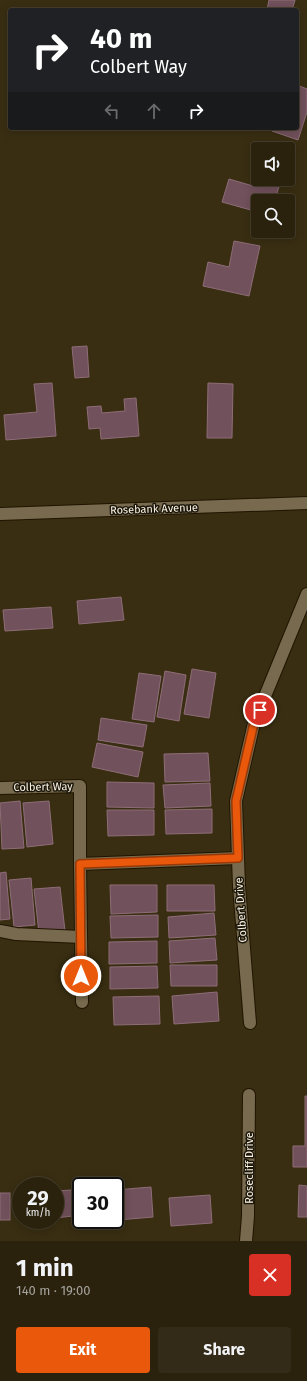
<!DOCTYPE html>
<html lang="en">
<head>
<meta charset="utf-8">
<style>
  :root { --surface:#2b220e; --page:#332a17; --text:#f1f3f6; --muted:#a6a49e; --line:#473f2e; --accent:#ea580c }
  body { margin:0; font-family:"Fira Sans",sans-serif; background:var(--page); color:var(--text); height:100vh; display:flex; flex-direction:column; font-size:15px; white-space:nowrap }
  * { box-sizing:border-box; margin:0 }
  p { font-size:13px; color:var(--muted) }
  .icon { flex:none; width:22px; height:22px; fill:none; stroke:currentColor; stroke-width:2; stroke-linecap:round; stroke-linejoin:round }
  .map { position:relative; height:1241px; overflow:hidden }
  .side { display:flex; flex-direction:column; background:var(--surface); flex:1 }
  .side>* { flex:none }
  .top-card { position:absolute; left:8px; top:8px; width:291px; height:122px; border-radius:4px; box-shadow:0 2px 10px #0003,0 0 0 1px var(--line); background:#202124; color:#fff; overflow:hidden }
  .buttons { position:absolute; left:251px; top:142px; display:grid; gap:8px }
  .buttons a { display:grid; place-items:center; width:44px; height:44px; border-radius:4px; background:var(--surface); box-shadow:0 2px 10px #0003,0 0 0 1px var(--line); font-size:20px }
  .speed { position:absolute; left:12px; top:1177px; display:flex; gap:8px; font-size:20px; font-weight:700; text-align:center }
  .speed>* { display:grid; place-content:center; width:52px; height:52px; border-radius:50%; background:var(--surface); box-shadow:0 2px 10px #0003,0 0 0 1px var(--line); line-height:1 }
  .speed small { font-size:10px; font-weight:400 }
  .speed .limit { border:2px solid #111; border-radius:6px; background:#fff; color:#111 }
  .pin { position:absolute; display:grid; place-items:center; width:34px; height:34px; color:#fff; margin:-17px; border:2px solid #fff; border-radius:50%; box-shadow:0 1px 4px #0007 }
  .me { position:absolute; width:44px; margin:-22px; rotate:0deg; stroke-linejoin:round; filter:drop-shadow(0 0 3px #0008) }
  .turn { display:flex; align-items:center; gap:14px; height:84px; padding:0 16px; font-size:18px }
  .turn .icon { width:52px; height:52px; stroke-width:2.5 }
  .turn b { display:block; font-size:28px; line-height:34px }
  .lanes { display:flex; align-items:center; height:38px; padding:0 16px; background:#0003; justify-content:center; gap:20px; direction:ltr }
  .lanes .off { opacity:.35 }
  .round { display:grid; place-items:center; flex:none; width:42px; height:42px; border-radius:4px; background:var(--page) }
  .overview { display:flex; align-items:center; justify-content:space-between; height:68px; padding:0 16px }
  h1 { font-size:24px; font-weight:700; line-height:30px }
  .button { display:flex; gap:8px; margin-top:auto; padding:8px 16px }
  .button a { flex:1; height:46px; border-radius:4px; background:var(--accent); color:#fff; font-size:16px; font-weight:700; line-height:46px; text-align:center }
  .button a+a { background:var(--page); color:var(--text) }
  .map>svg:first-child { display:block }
</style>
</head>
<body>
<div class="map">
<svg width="307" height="1241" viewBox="0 0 307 1241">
  <rect width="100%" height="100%" fill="#392e12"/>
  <g fill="#71515b" stroke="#8e6d77">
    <polygon points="269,0 295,0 292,10 267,10"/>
    <polygon points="297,85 307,89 307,112 298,140 272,131 273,128 297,128"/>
    <polygon points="258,167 258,179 281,179 275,201 258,201 258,212 222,202 229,179 253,186"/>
    <polygon points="234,241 260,246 249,296 203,286 208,262 229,267"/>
    <polygon points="87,346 89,377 75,378 72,347"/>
    <polygon points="52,383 56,436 6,440 4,415 37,412 34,384"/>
    <polygon points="208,383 233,384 232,438 207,438"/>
    <polygon points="136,398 139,436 101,439 100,428 89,429 87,407 101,406 102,413 125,411 124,399"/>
    <polygon points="121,597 124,620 79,624 77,601"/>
    <polygon points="51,607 53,628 5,631 3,610"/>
    <polygon points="192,669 216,673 209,718 184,714"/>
    <polygon points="165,671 186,675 179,721 157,717"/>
    <polygon points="139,673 161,676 154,722 132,719"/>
    <polygon points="101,718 147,725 143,747 98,740"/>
    <polygon points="97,743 143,752 138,777 92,767"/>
    <polygon points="208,753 210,781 165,782 164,754"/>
    <polygon points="107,782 154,783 154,808 107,807"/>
    <polygon points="210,783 211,806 165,808 163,785"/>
    <polygon points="20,801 24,848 2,849 0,803"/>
    <polygon points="49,801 53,844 27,847 23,803"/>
    <polygon points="212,809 212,833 166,834 165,810"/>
    <polygon points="107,810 154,810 154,835 108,836"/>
    <polygon points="6,872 10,919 0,920 0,873"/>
    <polygon points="31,878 35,925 14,927 9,880"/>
    <polygon points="110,885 157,885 157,912 111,914"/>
    <polygon points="167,885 214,885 215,911 167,911"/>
    <polygon points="60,887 65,931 39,933 34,889"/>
    <polygon points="214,913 216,935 169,938 168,917"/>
    <polygon points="158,915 158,937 111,938 110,916"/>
    <polygon points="215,938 217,960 170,963 169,941"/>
    <polygon points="157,941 157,963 109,964 109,942"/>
    <polygon points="170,965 217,965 217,986 171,986"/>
    <polygon points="157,966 158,988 110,989 110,967"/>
    <polygon points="217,992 219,1021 174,1024 172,996"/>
    <polygon points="159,996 160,1024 114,1025 113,997"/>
    <polygon points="305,1096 307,1096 307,1167 293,1167 293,1146 305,1146"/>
    <polygon points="299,1185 307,1186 307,1217 298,1217"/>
    <polygon points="151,1187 153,1217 106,1221 115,1220 115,1190"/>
    <polygon points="71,1190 73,1216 55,1218 55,1191"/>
    <rect x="0" y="1193" width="10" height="27"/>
    <polygon points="210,1195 212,1223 171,1226 169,1198"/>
  </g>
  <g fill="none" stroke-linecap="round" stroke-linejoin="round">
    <defs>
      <g id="street">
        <polyline points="0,788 80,786 80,864"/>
        <polyline points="0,931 16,934 81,937"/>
        <polyline points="82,1002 80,864 238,858"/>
        <polyline points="250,1023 239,886 236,801 254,723 307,594"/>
        <polyline points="246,1241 248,1216 249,1095"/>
      </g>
      <polyline id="secondary" points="0,514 307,503"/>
    </defs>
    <use href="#street" stroke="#201500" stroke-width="14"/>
    <use href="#secondary" stroke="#201500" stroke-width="14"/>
    <use href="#street" stroke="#776a4e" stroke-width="12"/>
    <use href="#secondary" stroke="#776a4e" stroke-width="12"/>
  </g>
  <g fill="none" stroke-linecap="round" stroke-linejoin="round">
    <defs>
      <polyline id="route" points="81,976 80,864 238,858 236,801 254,723 260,710"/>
    </defs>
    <use href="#route" stroke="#983908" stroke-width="10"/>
    <use href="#route" stroke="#ea580c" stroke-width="7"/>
  </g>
  <g text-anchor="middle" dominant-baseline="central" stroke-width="3" stroke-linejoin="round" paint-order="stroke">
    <g font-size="11" fill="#fbf3e3" stroke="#1c170b">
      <text transform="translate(154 509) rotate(-2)">Rosebank Avenue</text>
      <text transform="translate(43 787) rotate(-1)">Colbert Way</text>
      <text transform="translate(241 910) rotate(-94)">Colbert Drive</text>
      <text transform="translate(249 1168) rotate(-90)">Rosecliff Drive</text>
    </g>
  </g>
</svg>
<div class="buttons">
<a><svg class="icon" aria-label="sound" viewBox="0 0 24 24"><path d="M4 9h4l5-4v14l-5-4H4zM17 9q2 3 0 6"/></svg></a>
<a><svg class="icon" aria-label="search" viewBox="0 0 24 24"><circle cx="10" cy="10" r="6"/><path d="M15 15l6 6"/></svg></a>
</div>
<div class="speed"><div>29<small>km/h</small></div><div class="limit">30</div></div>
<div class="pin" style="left:260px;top:710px;background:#d93025"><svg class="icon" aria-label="arrive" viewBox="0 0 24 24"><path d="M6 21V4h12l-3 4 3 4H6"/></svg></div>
<svg class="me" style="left:81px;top:976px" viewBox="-20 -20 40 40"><circle r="17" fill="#ea580c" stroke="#fff" stroke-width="3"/><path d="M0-11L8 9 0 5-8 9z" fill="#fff"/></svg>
<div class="top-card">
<div class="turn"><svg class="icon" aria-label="right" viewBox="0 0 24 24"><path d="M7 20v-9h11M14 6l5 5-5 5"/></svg><div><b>40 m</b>Colbert Way</div></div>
<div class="lanes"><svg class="icon off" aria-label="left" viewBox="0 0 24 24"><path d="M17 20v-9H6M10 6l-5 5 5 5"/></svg><svg class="icon off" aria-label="ahead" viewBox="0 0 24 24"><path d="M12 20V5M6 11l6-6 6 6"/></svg><svg class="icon" aria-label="right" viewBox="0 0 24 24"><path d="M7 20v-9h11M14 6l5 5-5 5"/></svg></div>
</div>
</div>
<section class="side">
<div class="overview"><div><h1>1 min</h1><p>140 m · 19:00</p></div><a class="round" style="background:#d93025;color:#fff"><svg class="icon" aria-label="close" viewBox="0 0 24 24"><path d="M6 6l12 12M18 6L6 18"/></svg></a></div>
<div class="button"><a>Exit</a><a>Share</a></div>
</section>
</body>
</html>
